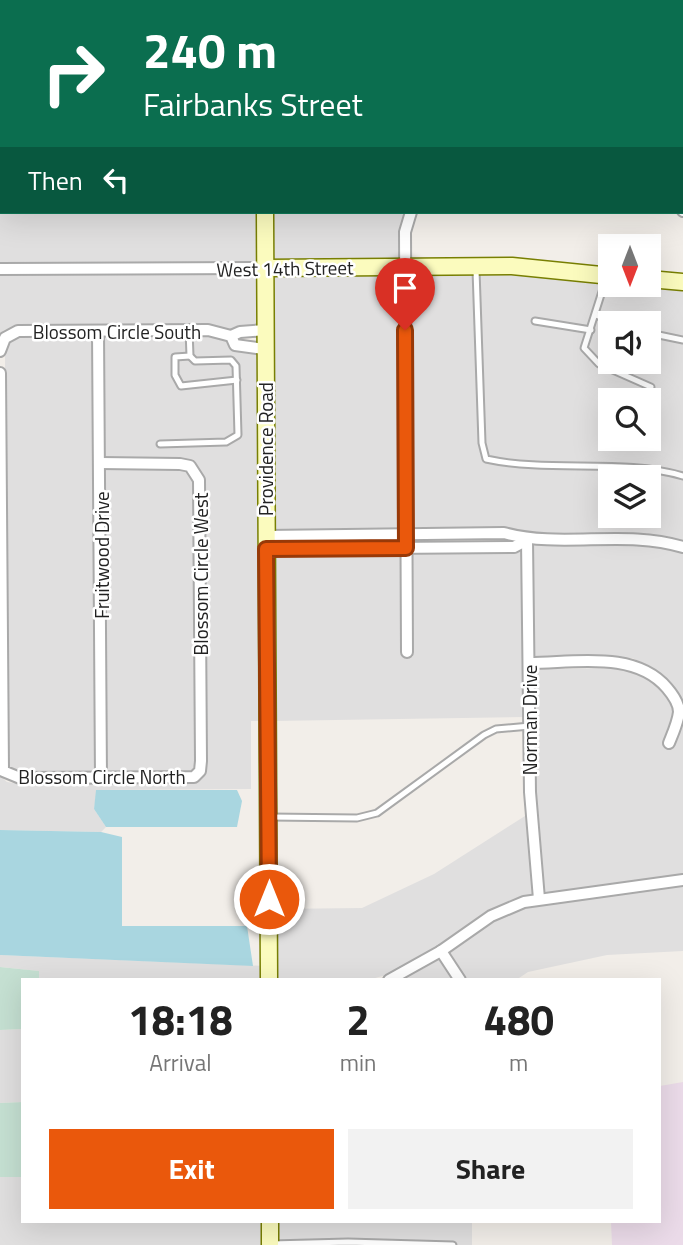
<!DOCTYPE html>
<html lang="en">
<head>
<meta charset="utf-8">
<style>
  :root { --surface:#fff; --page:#f2f2f2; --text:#222; --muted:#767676; --accent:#ea580c }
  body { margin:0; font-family:"Titillium Web",sans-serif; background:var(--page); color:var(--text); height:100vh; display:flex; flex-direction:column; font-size:26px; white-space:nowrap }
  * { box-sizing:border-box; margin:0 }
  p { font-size:23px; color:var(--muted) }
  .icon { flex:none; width:38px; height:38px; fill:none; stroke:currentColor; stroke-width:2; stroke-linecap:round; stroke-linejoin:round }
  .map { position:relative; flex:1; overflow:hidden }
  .panel { position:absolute; left:21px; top:978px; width:640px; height:245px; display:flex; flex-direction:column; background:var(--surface); border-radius:0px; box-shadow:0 7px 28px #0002 }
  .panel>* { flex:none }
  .banner { position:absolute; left:0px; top:0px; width:684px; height:214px; box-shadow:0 7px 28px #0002; background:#0b6e4f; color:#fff; overflow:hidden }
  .needle { width:46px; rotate:180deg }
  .buttons { position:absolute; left:598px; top:234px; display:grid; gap:14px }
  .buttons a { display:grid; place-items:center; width:63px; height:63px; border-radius:0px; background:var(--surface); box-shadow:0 7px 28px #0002; font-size:35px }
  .pin { position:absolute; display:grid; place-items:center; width:60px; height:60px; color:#fff; margin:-72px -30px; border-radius:50% 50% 50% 0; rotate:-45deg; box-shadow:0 0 7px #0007 }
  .pin .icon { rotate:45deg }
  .me { position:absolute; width:77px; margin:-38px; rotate:0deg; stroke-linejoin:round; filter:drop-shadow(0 0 5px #0008) }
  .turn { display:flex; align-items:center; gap:24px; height:147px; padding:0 28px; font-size:32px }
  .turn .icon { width:91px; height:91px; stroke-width:2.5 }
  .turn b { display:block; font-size:49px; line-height:60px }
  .then { display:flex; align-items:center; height:66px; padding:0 28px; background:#0003; gap:14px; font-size:26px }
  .eta { display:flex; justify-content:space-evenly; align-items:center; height:119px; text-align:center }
  .eta b { font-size:42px; font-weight:700; line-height:49px }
  .action { display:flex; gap:14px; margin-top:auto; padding:14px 28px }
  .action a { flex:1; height:80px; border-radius:0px; background:var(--accent); color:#fff; font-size:28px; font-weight:700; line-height:80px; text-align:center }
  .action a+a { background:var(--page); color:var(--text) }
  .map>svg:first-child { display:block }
</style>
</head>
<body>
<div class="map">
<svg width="683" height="1245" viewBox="0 0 683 1245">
  <rect width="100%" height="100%" fill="#f2eee9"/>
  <g fill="#e0dfdf" fill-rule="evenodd">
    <polygon points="0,0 259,0 259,2 2,2 0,113"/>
    <polygon points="269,0 488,0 491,2 269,2"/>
    <polygon points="0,125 2,212 260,212 260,262 0,263"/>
    <polygon points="270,212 405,212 400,230 400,261 271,262"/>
    <path d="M 512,271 L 611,281 L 611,285 L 683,288 L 683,542 L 645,533 L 532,534 L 504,528 L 411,527 L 410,272 ZM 611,324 L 649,324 L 649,362 L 611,362 ZM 611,401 L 649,401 L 649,439 L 611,439 ZM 611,478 L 649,478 L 649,516 L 611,516 Z"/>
    <polygon points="400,272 400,528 271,530 271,273"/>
    <polygon points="261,274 260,325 231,330 208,324 18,326 4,330 0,336 0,275"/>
    <polygon points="208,336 227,341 234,350 259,354 262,721 251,721 251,789 97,790 94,809 106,827 101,832 0,830 0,776 7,782 20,784 197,783 203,777 204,478 194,462 181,458 105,458 103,337"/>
    <polygon points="19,337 93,337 96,772 21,772 7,768 5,353 9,342"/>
    <polygon points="105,469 179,470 188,472 194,481 196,761 192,771 107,772"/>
    <polygon points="625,543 663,547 683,553 683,704 666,679 650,666 632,658 534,657 533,545"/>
    <polygon points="523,549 524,717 272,721 271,555 401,553 403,657 413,657 411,553 514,552"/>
    <polygon points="619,668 646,676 668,698 674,714 663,746 672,750 683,718 683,874 544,893 536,832 534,669"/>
    <polygon points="525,816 534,894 489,911 438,946 386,975 368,980 274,980 274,909 362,908 434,874"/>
    <polygon points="683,886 683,951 607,955 528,972 516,980 466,980 448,953 493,921 525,908"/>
    <polygon points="0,955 264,966 264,980 39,980 38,971 0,967"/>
    <polygon points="439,959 453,980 402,980 426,967"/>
    <polygon points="23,1029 23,1102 0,1103 0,1030"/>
    <polygon points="0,1177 23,1177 23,1222 265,1222 265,1245 0,1245"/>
    <rect x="275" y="1222" width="197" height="23"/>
  </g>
  <polygon fill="#ebdbe9" points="683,1082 683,1245 612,1245 611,1222 660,1222 660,1086"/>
  <g fill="#c5e0d2">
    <polygon points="0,967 39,971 39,980 23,980 23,1029 0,1030"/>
    <polygon points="23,1102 23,1177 0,1177 0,1103"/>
  </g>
  <g fill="#a9d6e0">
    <polygon points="96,790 237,790 242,801 237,827 106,827 94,809"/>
    <polygon points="0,830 101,832 122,837 122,926 247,926 253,966 0,955"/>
  </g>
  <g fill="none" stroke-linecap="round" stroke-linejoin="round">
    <defs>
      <g id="lane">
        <path d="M 476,270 L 482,443 L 486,459 C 551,473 624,458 683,476"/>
        <polyline points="606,279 584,348 599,364 651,387"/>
        <polyline points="596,315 617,324"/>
        <polyline points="535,321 591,330"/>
        <polyline points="649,333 683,340"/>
        <polyline points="190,356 175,357 175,375 181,386 237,380"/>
        <polyline points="160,444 226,442 238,435 236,366 231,360 195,361 190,356 189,330"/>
        <polyline points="270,817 357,818 377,813 484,735 496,729 530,726"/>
        <polyline points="271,1244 348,1242 453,1245"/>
      </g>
      <g id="street">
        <polyline points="497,0 499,2"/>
        <polyline points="0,119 2,119"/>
        <polyline points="682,209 683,211"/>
        <polyline points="0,269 266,268"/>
        <polyline points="98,331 101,778"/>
        <polyline points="231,336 240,332 265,330"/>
        <polyline points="0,351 5,338 18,331 208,330 231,336 235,345 264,349"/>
        <polyline points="0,373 3,771 20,778 194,777 200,771 201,761 199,480 190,466 180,464 100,463"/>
        <path d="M 266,536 L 504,533 C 562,549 624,529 683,547"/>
        <polyline points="527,540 530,792 539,899"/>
        <polyline points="266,549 514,547 527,540"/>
        <polyline points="407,652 405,232 411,212"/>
        <path d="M 529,663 C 574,663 635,650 667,688 C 673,695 679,703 679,712 C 678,722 673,733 669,743"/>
        <polyline points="441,951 460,980"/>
        <polyline points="389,980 441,951 491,916 524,902 683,880"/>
      </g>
      <g id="secondary">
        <polyline points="264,0 264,2"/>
        <polyline points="265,212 269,980"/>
        <polyline points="266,268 512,266 611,276"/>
        <polyline points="649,279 683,282"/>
        <polyline points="270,1222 270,1245"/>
      </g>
      <g id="primary">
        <polyline points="670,0 671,2"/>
        <polyline points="682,13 683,14"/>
      </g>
    </defs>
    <use href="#lane" stroke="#a9a9a9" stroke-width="9"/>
    <use href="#street" stroke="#a9a9a9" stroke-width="14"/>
    <use href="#secondary" stroke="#787f03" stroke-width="19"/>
    <use href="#primary" stroke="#a06300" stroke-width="21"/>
    <use href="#lane" stroke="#fff" stroke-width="5"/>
    <use href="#street" stroke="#fff" stroke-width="10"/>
    <use href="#secondary" stroke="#fbfbbe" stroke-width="16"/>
    <use href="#primary" stroke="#fdd1a2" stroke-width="18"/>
  </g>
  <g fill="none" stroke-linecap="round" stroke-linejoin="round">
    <defs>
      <polyline id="route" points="269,899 266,549 406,548 405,330"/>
    </defs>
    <use href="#route" stroke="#983908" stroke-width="18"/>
    <use href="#route" stroke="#ea580c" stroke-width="12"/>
  </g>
  <g text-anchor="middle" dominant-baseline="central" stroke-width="5" stroke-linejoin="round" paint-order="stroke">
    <g font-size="19" fill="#222" stroke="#fff">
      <text transform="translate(285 268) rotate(-1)">West 14th Street</text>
      <text x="117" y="331">Blossom Circle South</text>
      <text transform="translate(265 449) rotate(-90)">Providence Road</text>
      <text transform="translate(101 555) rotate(-90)">Fruitwood Drive</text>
      <text transform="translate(200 574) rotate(-90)">Blossom Circle West</text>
      <text transform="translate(529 720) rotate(-90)">Norman Drive</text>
      <text x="102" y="776">Blossom Circle North</text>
    </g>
  </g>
</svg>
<div class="buttons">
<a><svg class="needle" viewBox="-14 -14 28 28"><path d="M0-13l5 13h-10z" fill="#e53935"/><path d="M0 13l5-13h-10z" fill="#767676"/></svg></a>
<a><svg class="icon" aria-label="sound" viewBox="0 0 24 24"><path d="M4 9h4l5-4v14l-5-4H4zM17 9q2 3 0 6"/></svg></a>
<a><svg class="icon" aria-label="search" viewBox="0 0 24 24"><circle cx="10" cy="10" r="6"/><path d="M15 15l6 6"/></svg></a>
<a><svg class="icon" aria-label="layers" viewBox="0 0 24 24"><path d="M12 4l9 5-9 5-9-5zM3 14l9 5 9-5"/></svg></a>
</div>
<div class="pin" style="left:405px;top:330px;background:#d93025"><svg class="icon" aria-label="arrive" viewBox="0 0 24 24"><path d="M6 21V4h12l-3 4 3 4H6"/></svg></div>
<svg class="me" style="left:269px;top:899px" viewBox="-20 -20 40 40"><circle r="17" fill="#ea580c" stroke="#fff" stroke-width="3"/><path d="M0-11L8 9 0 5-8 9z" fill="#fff"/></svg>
<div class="banner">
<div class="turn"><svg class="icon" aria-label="right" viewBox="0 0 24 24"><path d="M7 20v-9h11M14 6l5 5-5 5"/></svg><div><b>240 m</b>Fairbanks Street</div></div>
<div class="then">Then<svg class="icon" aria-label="left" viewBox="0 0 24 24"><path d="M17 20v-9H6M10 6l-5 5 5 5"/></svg></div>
</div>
<section class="panel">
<div class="eta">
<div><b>18:18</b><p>Arrival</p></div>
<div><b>2</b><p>min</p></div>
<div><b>480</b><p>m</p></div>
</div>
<div class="action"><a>Exit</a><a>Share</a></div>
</section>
</div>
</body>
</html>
